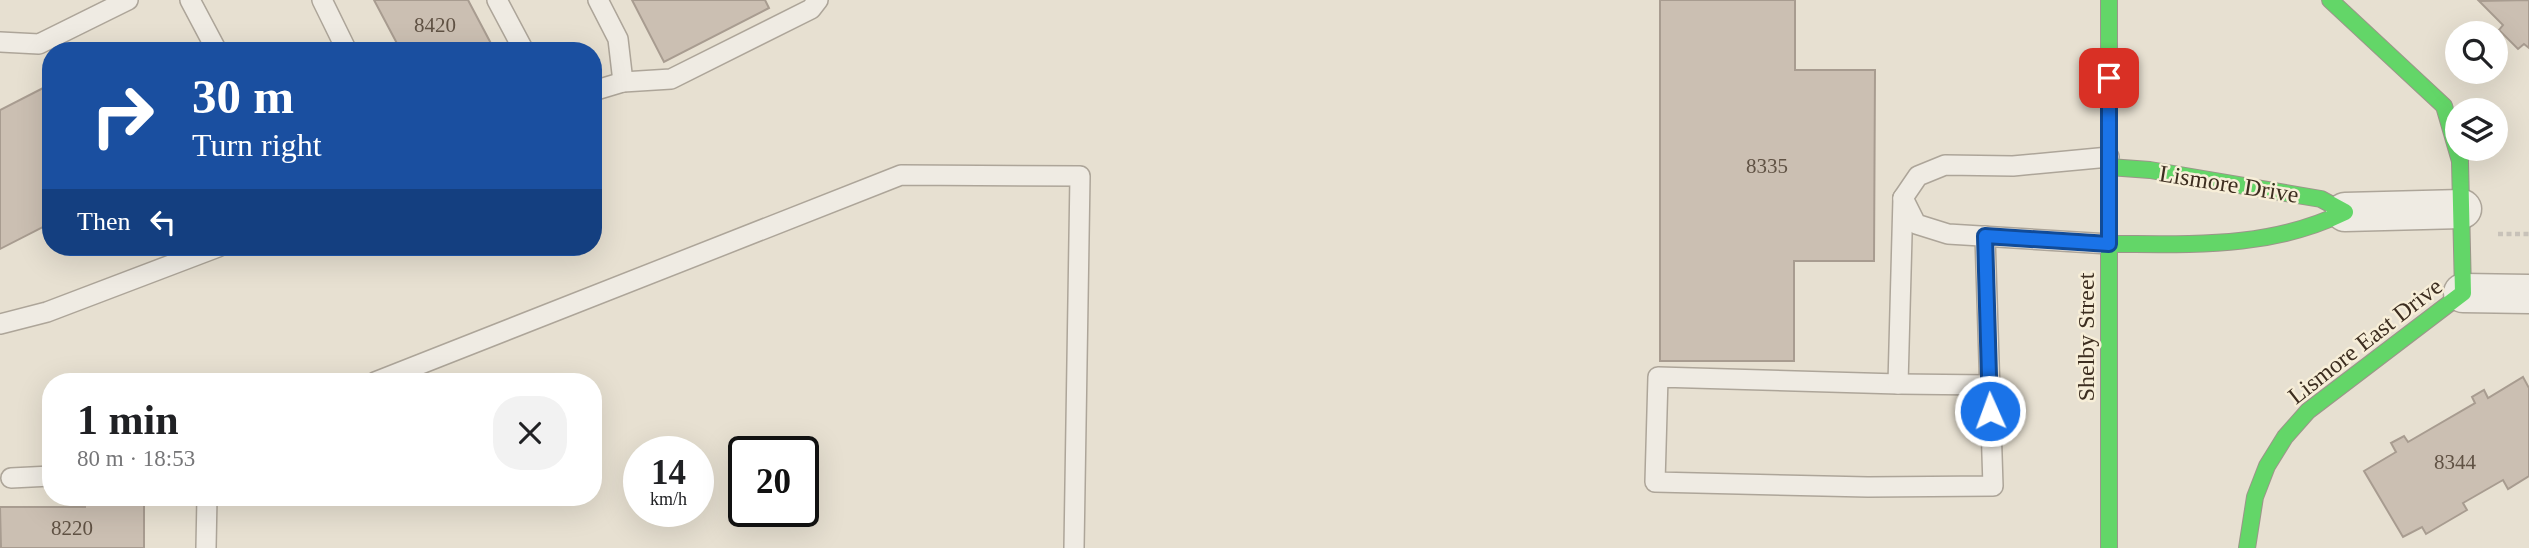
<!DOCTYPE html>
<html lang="en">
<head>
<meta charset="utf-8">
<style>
  :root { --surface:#fff; --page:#f2f2f2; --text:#202124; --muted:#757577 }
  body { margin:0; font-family:"Times New Roman",serif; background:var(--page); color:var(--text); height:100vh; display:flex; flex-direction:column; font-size:26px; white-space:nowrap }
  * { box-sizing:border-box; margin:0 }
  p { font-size:23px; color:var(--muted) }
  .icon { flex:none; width:38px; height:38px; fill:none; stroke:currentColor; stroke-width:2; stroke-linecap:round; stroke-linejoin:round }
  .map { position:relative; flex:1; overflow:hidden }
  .details { position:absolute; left:42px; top:373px; width:560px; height:133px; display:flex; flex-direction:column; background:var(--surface); border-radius:28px; box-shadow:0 7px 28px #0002 }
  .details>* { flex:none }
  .banner { position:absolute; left:42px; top:42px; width:560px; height:214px; border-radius:28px; box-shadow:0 7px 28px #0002; background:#1a4fa0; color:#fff; overflow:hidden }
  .tools { position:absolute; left:2445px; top:21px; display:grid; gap:14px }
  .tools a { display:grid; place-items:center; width:63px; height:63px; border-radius:50%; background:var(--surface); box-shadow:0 7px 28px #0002; font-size:35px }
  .speed { position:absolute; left:623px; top:436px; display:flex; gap:14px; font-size:35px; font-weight:700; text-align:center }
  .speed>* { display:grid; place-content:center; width:91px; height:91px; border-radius:50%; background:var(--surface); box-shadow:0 7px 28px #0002; line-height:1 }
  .speed small { font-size:18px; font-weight:400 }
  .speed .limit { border:4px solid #111; border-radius:10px; background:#fff; color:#111 }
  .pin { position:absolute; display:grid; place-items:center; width:60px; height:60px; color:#fff; margin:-30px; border-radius:14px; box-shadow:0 4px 10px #0006 }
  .me { position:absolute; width:77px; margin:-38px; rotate:358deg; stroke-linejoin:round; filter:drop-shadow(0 0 5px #0008) }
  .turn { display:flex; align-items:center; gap:24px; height:147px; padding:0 35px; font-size:32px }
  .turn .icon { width:91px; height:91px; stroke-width:2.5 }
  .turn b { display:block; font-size:49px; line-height:60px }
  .then { display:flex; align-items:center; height:66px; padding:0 35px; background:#0003; gap:14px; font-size:26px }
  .round { display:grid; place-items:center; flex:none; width:74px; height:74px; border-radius:28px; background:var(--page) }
  .summary { display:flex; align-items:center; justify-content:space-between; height:119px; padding:0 35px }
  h1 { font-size:42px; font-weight:600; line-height:52px }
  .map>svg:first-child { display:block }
</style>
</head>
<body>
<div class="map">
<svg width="2529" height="548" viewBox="0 0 2529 548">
  <rect width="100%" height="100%" fill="#e7e0d1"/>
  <g fill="#cbbfb2" stroke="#a89c90" stroke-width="2">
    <polygon points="374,0 468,0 495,51 401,51"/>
    <polygon points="632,0 765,0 769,8 664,62"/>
    <polygon points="1660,0 1795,0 1795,70 1875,70 1874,261 1794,261 1794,361 1660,361"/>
    <polygon points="2529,0 2529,48 2524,44 2518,49 2499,30 2503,25 2479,1"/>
    <polygon points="51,84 51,223 0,249 0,110"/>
    <polygon points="2523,377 2529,388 2529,476 2508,489 2503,480 2463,503 2467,510 2426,534 2422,527 2403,537 2364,471 2396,452 2391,443 2404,436 2408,442 2475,403 2472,397 2484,390 2488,398"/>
    <polygon points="85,497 144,497 144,548 1,548 0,507 85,507"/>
  </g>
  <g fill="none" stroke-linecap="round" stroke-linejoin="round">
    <defs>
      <g id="lane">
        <polyline points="190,0 217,51"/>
        <polyline points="322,0 347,51"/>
        <polyline points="497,0 524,51"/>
        <polyline points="598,0 618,39 623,82"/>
        <polyline points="0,42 39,44 128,0"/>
        <polyline points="593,91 623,82 671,79 811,9 818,0"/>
        <polyline points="2109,157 2013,166 1945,165 1918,176 1903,198 1916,224 1948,234 2109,244"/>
        <polyline points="1903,198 1898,384 1658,377 1655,482 1868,487 1993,486 1985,236"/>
        <polyline points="0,324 47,312 218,247"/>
        <polyline points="375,382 901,175 1080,176 1074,548"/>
        <polyline points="1898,384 1989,385"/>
        <polyline points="11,478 51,476"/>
        <polyline points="206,548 207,497"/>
      </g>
      <g id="street">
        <polyline points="2345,212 2462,209"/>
        <polyline points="2463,293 2529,294"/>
      </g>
      <g id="fast">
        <polyline points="2109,0 2109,548"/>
        <path d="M 2109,167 L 2150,170 L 2321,199 L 2345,212 C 2269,249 2191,244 2109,244"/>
        <polyline points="2247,548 2255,497 2267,466 2285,437 2308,411 2463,293 2460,161 2444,106 2330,0"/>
      </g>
    </defs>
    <use href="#lane" stroke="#ada599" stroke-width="22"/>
    <use href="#street" stroke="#ada599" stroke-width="41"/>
    <use href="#fast" stroke="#9c958a" stroke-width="18"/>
    <polyline stroke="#c8c2b9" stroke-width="4.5" stroke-dasharray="5 3.5" stroke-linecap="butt" points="2498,234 2529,234"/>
    <use href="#lane" stroke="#efebe3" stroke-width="19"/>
    <use href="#street" stroke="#efebe3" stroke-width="38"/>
    <use href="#fast" stroke="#63d668" stroke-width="16"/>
  </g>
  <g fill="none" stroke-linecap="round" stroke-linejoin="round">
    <defs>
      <polyline id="route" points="1990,411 1985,236 2109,244 2109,78"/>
    </defs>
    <use href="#route" stroke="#114b97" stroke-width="18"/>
    <use href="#route" stroke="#1a73e8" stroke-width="12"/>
  </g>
  <g text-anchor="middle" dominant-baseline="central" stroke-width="5" stroke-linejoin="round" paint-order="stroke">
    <g font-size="21" fill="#605244">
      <text x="435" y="25">8420</text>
      <text x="1767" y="166">8335</text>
      <text x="2455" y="462">8344</text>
      <text x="72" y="528">8220</text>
    </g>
    <g font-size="24" fill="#3d2e20" stroke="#f7eed8">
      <text transform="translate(2229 184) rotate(9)">Lismore Drive</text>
      <text transform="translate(2086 337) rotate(-90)">Shelby Street</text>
      <text transform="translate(2365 341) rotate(-38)">Lismore East Drive</text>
    </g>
  </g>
</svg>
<div class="tools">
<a><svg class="icon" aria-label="search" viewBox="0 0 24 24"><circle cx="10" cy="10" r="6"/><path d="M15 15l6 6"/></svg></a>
<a><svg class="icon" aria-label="layers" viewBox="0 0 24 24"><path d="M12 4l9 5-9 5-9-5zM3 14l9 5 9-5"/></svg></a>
</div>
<div class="speed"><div>14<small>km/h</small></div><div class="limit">20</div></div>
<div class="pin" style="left:2109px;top:78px;background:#d93025"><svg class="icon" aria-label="arrive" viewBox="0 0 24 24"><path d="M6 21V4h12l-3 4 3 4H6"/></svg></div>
<svg class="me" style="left:1990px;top:411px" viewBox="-20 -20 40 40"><circle r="17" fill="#1a73e8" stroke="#fff" stroke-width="3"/><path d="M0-11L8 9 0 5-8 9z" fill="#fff"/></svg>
<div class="banner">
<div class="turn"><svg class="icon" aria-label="right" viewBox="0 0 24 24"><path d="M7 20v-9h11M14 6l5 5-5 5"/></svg><div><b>30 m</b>Turn right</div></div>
<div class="then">Then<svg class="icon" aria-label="left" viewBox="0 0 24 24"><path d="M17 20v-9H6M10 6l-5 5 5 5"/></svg></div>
</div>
<section class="details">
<div class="summary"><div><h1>1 min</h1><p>80 m · 18:53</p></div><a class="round"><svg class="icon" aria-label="close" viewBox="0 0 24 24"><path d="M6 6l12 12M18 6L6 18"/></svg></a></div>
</section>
</div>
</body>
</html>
